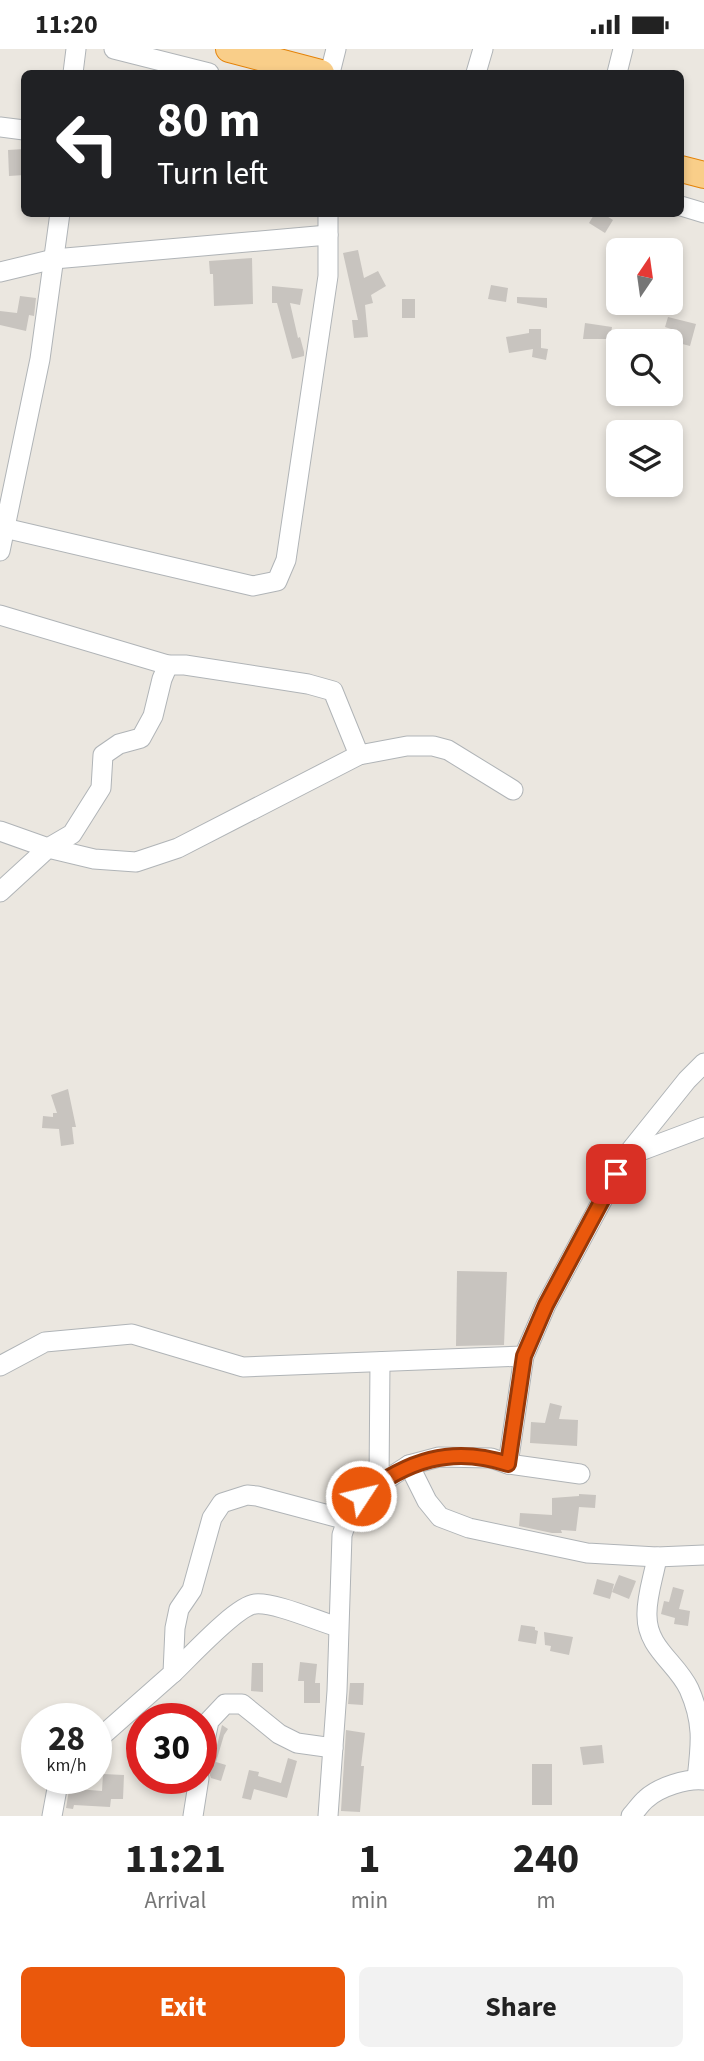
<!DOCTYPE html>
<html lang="en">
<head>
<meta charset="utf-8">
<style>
  :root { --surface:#fff; --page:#f2f2f2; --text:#222; --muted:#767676; --accent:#ea580c }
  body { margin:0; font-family:"Source Sans 3",sans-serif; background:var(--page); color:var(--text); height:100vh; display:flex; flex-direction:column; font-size:26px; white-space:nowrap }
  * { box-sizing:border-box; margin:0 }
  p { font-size:23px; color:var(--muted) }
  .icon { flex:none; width:38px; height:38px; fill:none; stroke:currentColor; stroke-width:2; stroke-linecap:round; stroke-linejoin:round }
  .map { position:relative; height:1767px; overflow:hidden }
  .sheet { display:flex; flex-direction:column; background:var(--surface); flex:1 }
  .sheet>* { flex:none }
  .top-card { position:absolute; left:21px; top:21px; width:663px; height:147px; border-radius:10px; box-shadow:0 4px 10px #0003; background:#202124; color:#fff; overflow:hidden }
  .needle { width:46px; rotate:13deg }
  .tools { position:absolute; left:606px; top:189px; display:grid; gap:14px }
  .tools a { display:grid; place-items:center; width:77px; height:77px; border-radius:10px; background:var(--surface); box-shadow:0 4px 10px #0003; font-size:35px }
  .speed { position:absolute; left:21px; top:1654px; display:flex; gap:14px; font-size:35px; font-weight:700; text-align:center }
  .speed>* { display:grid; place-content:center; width:91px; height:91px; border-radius:50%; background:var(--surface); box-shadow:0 4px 10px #0003; line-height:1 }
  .speed small { font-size:18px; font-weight:400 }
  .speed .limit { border:10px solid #d22; background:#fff; color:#111 }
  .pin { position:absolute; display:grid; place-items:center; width:60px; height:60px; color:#fff; margin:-30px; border-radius:14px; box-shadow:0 4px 10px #0006 }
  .me { position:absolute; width:77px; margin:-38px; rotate:55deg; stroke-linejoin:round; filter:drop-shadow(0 0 5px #0008) }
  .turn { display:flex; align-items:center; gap:24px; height:147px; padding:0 21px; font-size:32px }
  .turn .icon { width:91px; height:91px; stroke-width:2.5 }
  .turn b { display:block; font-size:49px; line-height:60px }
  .eta { display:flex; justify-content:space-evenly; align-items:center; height:119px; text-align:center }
  .eta b { font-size:42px; font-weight:700; line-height:49px }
  .button { display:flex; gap:14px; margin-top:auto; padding:14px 21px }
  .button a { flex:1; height:80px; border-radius:10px; background:var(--accent); color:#fff; font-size:28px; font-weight:700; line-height:80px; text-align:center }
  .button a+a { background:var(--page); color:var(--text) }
  .status { display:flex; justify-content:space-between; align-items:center; height:49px; padding:0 35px; background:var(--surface); direction:ltr }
  .status svg { height:19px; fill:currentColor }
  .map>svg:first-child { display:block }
</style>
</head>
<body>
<div class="status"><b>11:20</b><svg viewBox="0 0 49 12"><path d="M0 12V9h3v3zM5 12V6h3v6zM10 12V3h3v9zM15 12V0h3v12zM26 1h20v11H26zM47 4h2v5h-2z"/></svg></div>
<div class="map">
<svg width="704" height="1767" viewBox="0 0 704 1767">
  <rect width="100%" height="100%" fill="#ebe7e0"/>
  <g fill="#c8c4bf">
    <polygon points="24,100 24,126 9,127 8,101"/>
    <polygon points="595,164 602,164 613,171 605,184 589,174"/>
    <polygon points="358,201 364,229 378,222 386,237 371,246 373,254 365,256 368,288 354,289 352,271 358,271 343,204"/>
    <polygon points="252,209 253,255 214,257 213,225 210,225 209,212"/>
    <polygon points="491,236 508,239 506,253 488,250"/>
    <polygon points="272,237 303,240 300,256 290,254 298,289 300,288 304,303 304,307 292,310 277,254 272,254"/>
    <polygon points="20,247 36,249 34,267 29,266 26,282 0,276 0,262 17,264"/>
    <polygon points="517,248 547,249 547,259 517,254"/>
    <rect x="402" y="250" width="13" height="19"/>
    <polygon points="668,268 696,275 690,297 671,292 674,281 665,278"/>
    <polygon points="585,274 612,278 610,290 583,290"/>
    <polygon points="529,280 541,280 541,299 548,300 546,311 532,308 533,300 509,304 506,288 529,284"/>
    <polygon points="68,1040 76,1078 72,1078 74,1095 61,1097 59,1080 42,1079 43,1067 53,1068 53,1064 57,1064 51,1046"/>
    <polygon points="457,1222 507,1223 504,1296 456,1297"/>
    <polygon points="550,1354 562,1357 559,1370 578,1371 577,1397 530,1394 531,1373 545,1374"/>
    <polygon points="579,1445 596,1446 595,1459 579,1458 576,1482 561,1481 562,1484 552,1484 519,1477 520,1464 552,1466 552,1449 579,1447"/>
    <polygon points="619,1526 636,1532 629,1550 612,1543"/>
    <polygon points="597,1530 614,1535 610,1550 593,1545"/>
    <polygon points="673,1538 684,1541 679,1560 690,1562 688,1577 674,1575 675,1569 661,1565 664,1552 669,1553"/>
    <polygon points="521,1576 535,1578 535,1581 538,1582 536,1595 518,1592"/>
    <polygon points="544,1583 573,1588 569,1606 550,1602 551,1597 545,1596"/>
    <polygon points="300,1613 317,1615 315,1634 320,1634 320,1654 304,1654 304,1632 298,1632"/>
    <polygon points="252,1614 263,1614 263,1643 251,1642"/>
    <polygon points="350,1634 364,1634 363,1656 348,1655"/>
    <polygon points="222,1676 228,1680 224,1686 216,1713 226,1716 221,1732 211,1729 208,1721 213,1713"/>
    <polygon points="346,1681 365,1684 361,1717 364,1717 360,1763 341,1762"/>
    <polygon points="602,1696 604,1714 583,1716 580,1698"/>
    <polygon points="288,1709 297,1712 287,1749 254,1740 251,1751 242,1749 249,1721 259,1723 258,1727 281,1734"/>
    <rect x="532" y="1715" width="20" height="41"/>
    <polygon points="103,1725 124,1726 123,1750 111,1750 110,1758 74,1756 73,1760 66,1759 71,1729 79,1729 77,1740 102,1742"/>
  </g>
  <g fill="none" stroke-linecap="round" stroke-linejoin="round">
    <defs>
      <g id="minor">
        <polyline points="114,0 209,24"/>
        <polyline points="73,24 76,0"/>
        <polyline points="330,24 336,0"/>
        <polyline points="476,24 483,0"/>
        <polyline points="617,24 623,0"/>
        <polyline points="0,78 24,81"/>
        <polyline points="681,157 704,164"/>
        <polyline points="0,223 54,210 328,186"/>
        <polyline points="0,478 253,537 277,532 286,511 328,227 328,164"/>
        <polyline points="0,502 40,310 60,164"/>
        <polyline points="0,566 168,616 185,616 308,635 333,642 359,706"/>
        <polyline points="0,782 48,799 72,785 101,739 103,706 119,695 141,689 153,667 162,630 168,616"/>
        <polyline points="0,843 48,799 94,810 136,813 178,799 359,706 407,697 433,697 448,701 513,741"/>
        <polyline points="627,1107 704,1078"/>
        <polyline points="0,1317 45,1293 132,1285 243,1318 524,1307"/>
        <polyline points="508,1415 524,1307 546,1256 626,1107 687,1031 704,1014"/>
        <polyline points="409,1416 427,1452 440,1468 469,1479 587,1504 657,1508 704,1506"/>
        <polyline points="379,1433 380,1313"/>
        <path d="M 657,1508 C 654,1527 646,1548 647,1567 C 647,1599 677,1614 689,1640 C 704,1674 701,1695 697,1730"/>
        <path d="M 173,1624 C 189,1609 236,1557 255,1555 C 275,1553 317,1572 338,1578"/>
        <polyline points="96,1692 173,1624 175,1579 179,1560 192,1541 212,1469 222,1454 247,1446 257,1447 347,1471"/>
        <polyline points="201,1711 209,1672 225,1655 242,1655 279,1685 297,1694 333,1699"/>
        <polyline points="52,1767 59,1729"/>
        <polyline points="193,1767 199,1729"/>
        <polyline points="328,1767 337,1642 342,1486 350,1462 361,1447 409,1416 439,1408 491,1409 508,1415 580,1425"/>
        <path d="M 631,1767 C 636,1762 640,1755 646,1750 C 659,1738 687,1729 704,1731"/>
      </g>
      <g id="highway">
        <polyline points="229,0 321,24"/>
        <polyline points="681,120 704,126"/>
      </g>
    </defs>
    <use href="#minor" stroke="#b0b4b7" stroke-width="21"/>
    <use href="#highway" stroke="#e48207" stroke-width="28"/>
    <use href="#minor" stroke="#fff" stroke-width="19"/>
    <use href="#highway" stroke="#f9ce89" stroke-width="26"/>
  </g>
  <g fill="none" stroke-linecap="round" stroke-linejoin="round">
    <defs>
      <path id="route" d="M 361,1447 C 407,1412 451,1396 508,1415 L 524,1307 L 546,1256 L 616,1125"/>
    </defs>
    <use href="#route" stroke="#983908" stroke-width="18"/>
    <use href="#route" stroke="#ea580c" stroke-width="12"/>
  </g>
</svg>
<div class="tools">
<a><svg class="needle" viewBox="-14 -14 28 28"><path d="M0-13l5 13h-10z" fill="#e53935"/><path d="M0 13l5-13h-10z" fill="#767676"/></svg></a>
<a><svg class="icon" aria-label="search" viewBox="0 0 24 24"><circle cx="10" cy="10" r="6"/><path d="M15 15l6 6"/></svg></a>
<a><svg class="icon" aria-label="layers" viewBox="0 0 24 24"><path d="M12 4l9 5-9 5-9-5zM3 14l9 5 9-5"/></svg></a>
</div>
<div class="speed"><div>28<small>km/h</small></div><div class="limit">30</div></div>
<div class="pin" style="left:616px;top:1125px;background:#d93025"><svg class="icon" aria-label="arrive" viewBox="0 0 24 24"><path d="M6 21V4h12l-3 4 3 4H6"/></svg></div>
<svg class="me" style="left:361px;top:1447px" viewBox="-20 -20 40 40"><circle r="17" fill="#ea580c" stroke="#fff" stroke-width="3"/><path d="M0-11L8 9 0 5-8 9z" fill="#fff"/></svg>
<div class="top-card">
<div class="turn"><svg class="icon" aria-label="left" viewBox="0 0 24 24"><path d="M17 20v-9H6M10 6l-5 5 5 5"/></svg><div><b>80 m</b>Turn left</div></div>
</div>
</div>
<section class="sheet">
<div class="eta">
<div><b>11:21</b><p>Arrival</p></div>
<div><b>1</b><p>min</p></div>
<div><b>240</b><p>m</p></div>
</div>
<div class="button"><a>Exit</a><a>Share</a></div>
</section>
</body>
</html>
